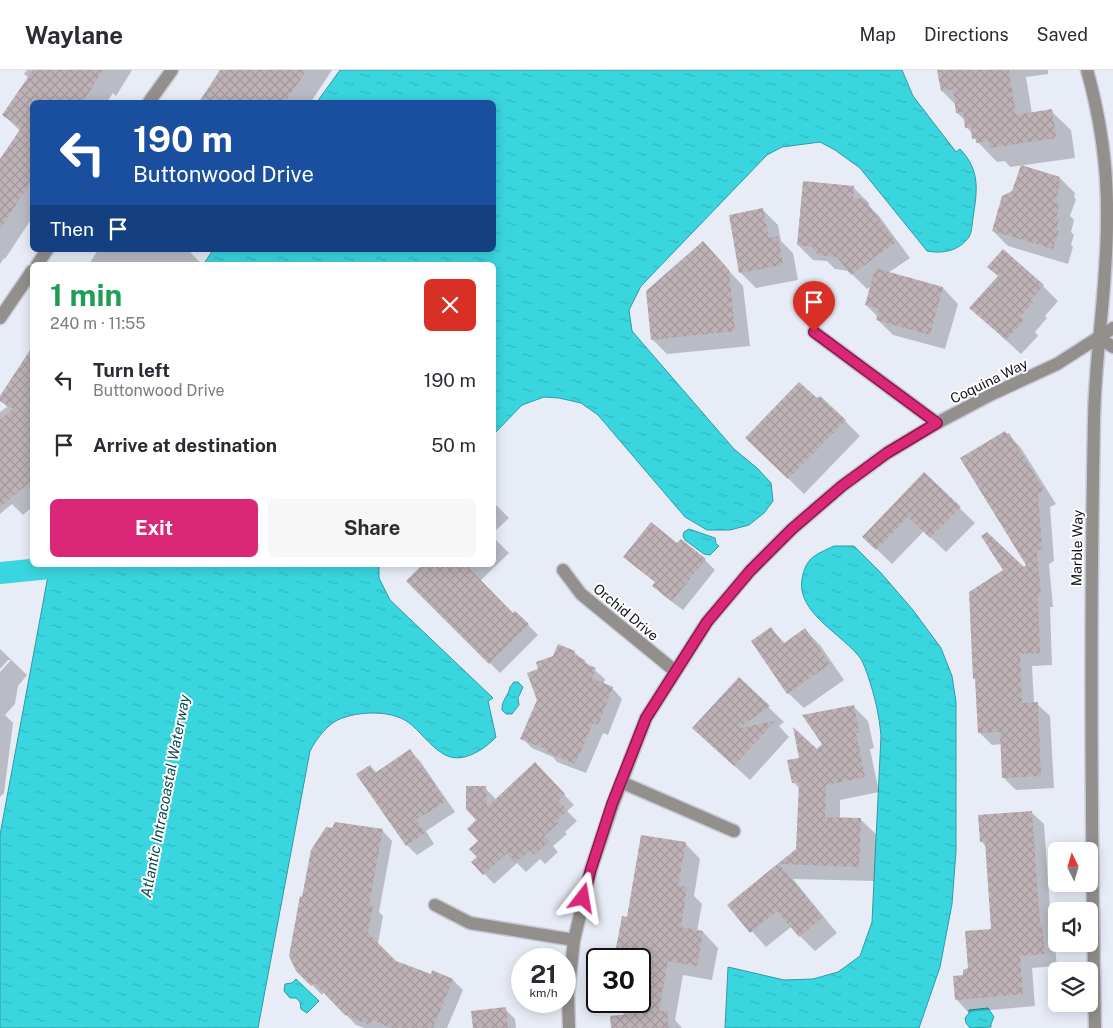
<!DOCTYPE html>
<html lang="en">
<head>
<meta charset="utf-8">
<style>
  :root { --surface:#fff; --page:#f7f7f7; --text:#2b2b33; --muted:#7c7c81; --line:#e1e1e2; --accent:#db2777 }
  body { margin:0; font-family:"Public Sans",sans-serif; background:var(--page); color:var(--text); height:100vh; display:flex; flex-direction:column; font-size:19px; white-space:nowrap }
  * { box-sizing:border-box; margin:0 }
  p { font-size:16px; color:var(--muted) }
  .icon { flex:none; width:28px; height:28px; fill:none; stroke:currentColor; stroke-width:2; stroke-linecap:round; stroke-linejoin:round }
  .map { position:relative; flex:1; overflow:hidden }
  .sheet { position:absolute; left:30px; top:192px; width:466px; height:305px; display:flex; flex-direction:column; background:var(--surface); border-radius:8px; box-shadow:0 2px 12px #0003 }
  .sheet>* { flex:none }
  .guide { position:absolute; left:30px; top:30px; width:466px; height:152px; border-radius:8px; box-shadow:0 2px 12px #0003; background:#1a4fa0; color:#fff; overflow:hidden }
  .needle { width:32px; rotate:355deg }
  .fabs { position:absolute; left:1048px; top:772px; display:grid; gap:10px }
  .fabs a { display:grid; place-items:center; width:50px; height:50px; border-radius:8px; background:var(--surface); box-shadow:0 2px 12px #0003; font-size:25px }
  .speed { position:absolute; left:511px; top:878px; display:flex; gap:10px; font-size:25px; font-weight:700; text-align:center }
  .speed>* { display:grid; place-content:center; width:65px; height:65px; border-radius:50%; background:var(--surface); box-shadow:0 2px 12px #0003; line-height:1 }
  .speed small { font-size:12px; font-weight:400 }
  .speed .limit { border:2px solid #111; border-radius:8px; background:#fff; color:#111 }
  .pin { position:absolute; display:grid; place-items:center; width:42px; height:42px; color:#fff; margin:-51px -21px; border-radius:50% 50% 50% 0; rotate:-45deg; box-shadow:0 0 5px #0007 }
  .pin .icon { rotate:45deg }
  .me { position:absolute; width:55px; margin:-28px; rotate:14deg; stroke-linejoin:round; filter:drop-shadow(0 0 4px #0008) }
  .turn { display:flex; align-items:center; gap:18px; height:105px; padding:0 20px; font-size:22px }
  .turn .icon { width:65px; height:65px; stroke-width:2.5 }
  .turn b { display:block; font-size:35px; line-height:42px }
  .then { display:flex; align-items:center; height:48px; padding:0 20px; background:#0003; gap:10px; font-size:19px }
  .round { display:grid; place-items:center; flex:none; width:52px; height:52px; border-radius:8px; background:var(--page) }
  .summary { display:flex; align-items:center; justify-content:space-between; height:85px; padding:0 20px }
  h1 { font-size:30px; font-weight:700; line-height:38px; color:#1e9e55 }
  .primary-button { display:flex; gap:10px; margin-top:auto; padding:10px 20px }
  .primary-button a { flex:1; height:58px; border-radius:8px; background:var(--accent); color:#fff; font-size:20px; font-weight:700; line-height:58px; text-align:center }
  .primary-button a+a { background:var(--page); color:var(--text) }
  ul { padding:0; list-style:none }
  li { display:flex; align-items:center; gap:15px; height:65px; padding:0 20px }
  li div { flex:1 }
  li b { display:block; font-size:19px }
  li em { font-style:normal }
  header { display:flex; align-items:center; gap:30px; box-sizing:border-box; height:70px; padding:0 25px; background:var(--surface); border-bottom:1px solid var(--line) }
  header strong { font-size:24px }
  nav { display:flex; gap:28px; margin-inline-start:auto; font-size:18px }
  .map>svg:first-child { display:block }
</style>
</head>
<body>
<header>
<strong>Waylane</strong>
<nav><a>Map</a><a>Directions</a><a>Saved</a></nav>
</header>
<div class="map">
<svg width="1113" height="958" viewBox="0 0 1113 958">
  <defs>
    <pattern id="water-ripples" width="26" height="14" patternUnits="userSpaceOnUse" patternTransform="scale(1.25)"><rect width="26" height="14" fill="#3ad6e0"/><path d="M2 4q2-2 4 0t4 0M15 11q2-2 4 0t4 0" fill="none" stroke="#32b7bf"/></pattern>
    <pattern id="building-cross-hatch" width="8" height="8" patternUnits="userSpaceOnUse" patternTransform="scale(1.25)"><rect width="8" height="8" fill="#beb2b6"/><path d="M0 0l8 8M0 8l8-8" fill="none" stroke="#a2989c"/></pattern>
  </defs>
  <rect width="100%" height="100%" fill="#e8ecf7"/>
  <g fill="url(#water-ripples)" stroke="#2e9ba3">
    <path d="M 340,0 L 902,0 L 913,26 L 956,82 L 960,79 C 981,101 977,121 973,148 C 972,154 972,162 969,167 C 959,181 943,184 927,181 L 860,98 L 835,80 L 820,72 L 782,77 L 767,85 L 641,216 L 629,240 L 632,261 L 734,379 L 757,398 L 771,413 L 773,431 L 764,443 L 749,455 L 730,460 L 707,460 L 685,447 L 598,345 L 581,333 L 559,328 L 544,327 L 522,335 L 494,364 L 494,195 L 203,195 L 213,180 L 494,180 L 494,32 L 317,32 Z"/>
    <polygon points="689,459 715,468 716,474 719,476 710,485 704,484 685,470 683,466 684,462"/>
    <path d="M 834,476 L 854,476 L 881,503 L 913,540 L 941,578 L 952,606 L 956,632 L 956,781 L 952,834 L 940,897 L 919,958 L 725,958 L 728,897 L 784,910 L 813,909 L 838,902 L 860,886 L 872,852 L 881,666 C 879,644 875,627 868,606 C 866,601 864,594 861,589 C 844,565 796,543 802,509 C 806,487 815,485 834,476 Z"/>
    <path d="M 50,495 L 379,495 L 379,508 L 390,530 L 493,628 L 488,631 L 496,667 C 484,680 460,696 442,683 C 429,675 420,661 408,652 C 390,639 352,641 334,652 C 323,660 316,670 310,681 L 258,958 L 0,958 L 0,765 Z"/>
    <path d="M 514,612 L 518,612 L 523,617 L 518,628 L 519,635 L 512,644 L 506,644 L 502,640 C 501,631 509,625 510,617 Z"/>
    <polygon points="296,909 319,931 307,943 301,939 300,932 296,928 290,928 284,921 285,914 292,913"/>
    <polygon points="988,938 994,947 991,954 991,957 970,958 966,953 965,948 969,943 969,940"/>
  </g>
  <g fill="#0003">
    <polygon points="27,0 132,0 116,26 113,23 107,32 32,32 32,148 5,189 4,188 0,194 0,91 20,61 4,45 29,8 24,4"/>
    <polygon points="222,0 332,0 311,32 201,32"/>
    <polygon points="939,0 1048,0 1048,4 1026,7 1032,44 1051,41 1071,60 1075,88 1010,97 1005,91 997,92 974,68 973,64 966,57 966,51 957,43 956,35 942,21"/>
    <polygon points="1060,108 1075,123 1074,127 1076,129 1070,146 1074,150 1071,162 1074,165 1071,174 1073,177 1068,194 1008,176 993,161"/>
    <polygon points="854,118 869,133 869,136 879,146 910,188 888,203 943,218 958,234 945,279 893,265 877,249 878,247 866,235 872,216 867,219 849,201 835,199 827,191 813,190 798,175"/>
    <polygon points="763,140 778,155 781,171 793,183 798,210 756,218 740,202"/>
    <polygon points="703,172 743,216 750,276 667,284 652,269"/>
    <polygon points="98,180 188,180 202,194 201,195 94,195 91,191"/>
    <polygon points="1043,216 1058,231 1045,246 1047,248 1035,262 1038,266 1021,284 971,238"/>
    <polygon points="32,280 32,437 23,445 12,434 0,444 0,342 7,337 0,328"/>
    <polygon points="845,351 860,366 804,424 762,383"/>
    <polygon points="1009,365 1021,378 1056,434 1050,437 1054,491 1049,494 1053,537 1050,537 1052,595 1032,596 1034,634 1037,634 1050,646 1054,718 1016,720 1004,708 1002,674 992,675 979,662 976,610 974,608 1024,498 1027,495"/>
    <polygon points="924,404 975,453 946,482 924,461 892,494 864,467"/>
    <polygon points="494,433 509,448 494,462"/>
    <polygon points="494,468 509,483 480,511 513,544 515,542 538,565 500,603 408,511 424,495 494,495"/>
    <polygon points="678,475 705,490 715,500 683,540 664,526 654,516 656,513 625,487"/>
    <polygon points="771,559 785,573 805,560 820,575 844,610 804,638 788,623 752,571"/>
    <polygon points="0,579 27,605 18,616 15,634 5,645 13,653 4,723 0,727 0,602 11,590 8,590 0,599"/>
    <polygon points="574,582 605,609 603,615 612,618 622,629 608,665 603,663 586,703 557,692 553,687 532,678 522,668"/>
    <polygon points="739,609 784,652 779,656 789,667 750,710 709,673"/>
    <polygon points="853,636 868,651 874,678 870,679 879,722 840,730 840,749 860,749 876,764 874,811 793,809 837,863 815,881 791,857 766,877 729,835 797,780 800,719 793,712 801,689 817,681"/>
    <polygon points="410,681 420,691 455,742 426,761 434,774 417,785 407,775 358,705 370,696 377,703"/>
    <polygon points="535,694 574,735 567,741 577,751 565,762 567,764 553,776 558,782 545,794 540,789 526,802 517,793 494,814 473,792 479,787 480,771 477,750 485,718 495,728 496,731"/>
    <polygon points="1031,742 1044,754 1052,866 1054,868 1057,896 1032,898 1035,936 968,942 956,929 965,906 992,860 986,777 981,771"/>
    <polygon points="382,760 392,771 379,842 383,846 378,874 396,893 431,906 453,910 463,920 447,958 364,958 356,955 324,922 322,925 297,900 303,828"/>
    <polygon points="685,773 700,789 694,826 702,834 697,861 703,862 718,878 712,910 683,905 675,950 682,958 625,958 622,931 640,931 640,889 628,849"/>
    <polygon points="505,939 515,949 516,958 474,958"/>
  </g>
  <g fill="none" stroke-linecap="round" stroke-linejoin="round">
    <polyline stroke="#3ad6e0" stroke-width="22" points="0,503 50,498 81,497"/>
  </g>
  <g fill="url(#building-cross-hatch)">
    <polygon points="33,0 103,0 83,32 32,32 32,110 0,159 0,89 21,58 2,45"/>
    <polygon points="220,0 307,0 285,32 199,32"/>
    <polygon points="937,0 1009,0 1016,45 1052,39 1056,68 989,78 989,71 976,73 976,68 972,69 971,57 965,58 963,42 956,43 953,20 941,21"/>
    <polygon points="1021,95 1060,107 1059,111 1061,112 1055,132 1060,134 1056,148 1059,149 1056,160 1059,160 1053,179 992,161 1002,126 1012,121"/>
    <polygon points="803,111 854,116 853,128 864,129 896,172 851,205 837,187 818,185 812,177 797,175"/>
    <polygon points="763,138 769,168 778,166 783,195 739,203 729,145"/>
    <polygon points="703,171 729,200 735,261 651,270 646,221"/>
    <polygon points="1003,179 1044,215 1030,230 1033,232 1020,247 1024,250 1006,270 969,238 998,206 987,197"/>
    <polygon points="875,198 943,217 930,265 876,250 879,239 865,235"/>
    <polygon points="32,277 32,410 0,437 0,350 13,339 0,331 0,326"/>
    <polygon points="799,312 817,328 820,326 846,350 788,409 745,368"/>
    <polygon points="1005,361 1007,364 1009,363 1044,420 1038,424 1042,478 1037,482 1041,525 1038,525 1040,583 1020,584 1022,633 1038,632 1041,706 1002,708 1000,662 978,663 975,609 973,609 969,522 1003,500 981,466 987,462 1024,497 1026,495 960,388"/>
    <polygon points="924,402 961,437 930,468 908,447 876,480 862,467"/>
    <polygon points="651,452 677,473 681,469 706,489 672,531 652,516 655,512 623,487"/>
    <polygon points="422,495 466,495 513,543 515,541 529,554 489,594 406,511"/>
    <polygon points="771,557 783,574 805,558 830,594 787,624 751,571"/>
    <polygon points="558,574 575,581 574,585 585,590 584,593 596,598 592,608 613,617 598,655 593,653 575,694 546,682 548,680 520,669 537,630 527,603 538,599 536,592 553,586"/>
    <polygon points="739,607 770,636 739,658 775,651 734,696 692,658"/>
    <polygon points="854,635 859,662 856,663 865,707 826,715 825,747 861,748 859,797 779,794 823,847 799,867 777,841 750,863 727,835 796,779 799,712 792,713 787,690 799,688 793,657 817,679 822,674 802,645"/>
    <polygon points="410,679 446,731 416,750 425,763 406,776 356,704 370,695 375,703"/>
    <polygon points="535,692 565,724 558,731 568,740 556,751 558,753 544,766 549,771 534,785 530,780 515,793 507,783 483,805 471,792 477,787 469,779 478,771 467,759 476,750 466,739 466,716 486,716 487,737"/>
    <polygon points="1032,741 1040,854 1042,854 1045,884 1020,886 1023,924 955,930 953,906 963,905 963,900 968,898 965,861 991,859 985,771 980,772 978,745"/>
    <polygon points="335,752 383,759 369,834 373,835 368,863 396,891 431,904 432,900 453,909 433,958 391,958 372,950 370,955 345,945 314,913 311,916 296,901 289,886 300,826 302,827 311,780 326,757 332,758"/>
    <polygon points="641,765 686,772 678,816 687,817 681,857 703,861 697,896 668,891 659,941 667,940 669,958 611,958 610,946 640,943 640,889 614,889 622,846 627,847"/>
    <polygon points="506,937 508,958 473,958 471,941"/>
  </g>
  <g fill="none" stroke-linecap="round" stroke-linejoin="round">
    <defs>
      <g id="street">
        <path d="M 1087,0 C 1101,50 1108,100 1107,152 C 1107,218 1095,284 1094,350 C 1090,553 1091,755 1095,958"/>
        <polyline points="149,32 172,0"/>
        <polyline points="37,195 47,180"/>
        <polyline points="0,248 32,201"/>
        <polyline points="814,262 937,353"/>
        <polyline points="1099,268 1113,277"/>
        <polyline points="563,500 581,524 675,601"/>
        <polyline points="621,712 734,761"/>
        <polyline points="435,835 470,853 574,870"/>
        <polyline points="569,958 568,925 574,870 591,799 613,734 646,648 707,552 750,501 792,459 842,416 887,383 937,353 990,325 1057,294 1113,258"/>
      </g>
    </defs>
    <use href="#street" stroke="#c6c9d3" stroke-width="15"/>
    <use href="#street" stroke="#938f8c" stroke-width="12"/>
  </g>
  <g fill="none" stroke-linecap="round" stroke-linejoin="round">
    <defs>
      <polyline id="route" points="583,828 591,799 612,734 646,648 707,552 750,501 792,459 842,416 887,383 937,353 814,262"/>
    </defs>
    <use href="#route" stroke="#8e194d" stroke-width="12"/>
    <use href="#route" stroke="#db2777" stroke-width="9"/>
  </g>
  <g text-anchor="middle" dominant-baseline="central" stroke-width="4" stroke-linejoin="round" paint-order="stroke">
    <g font-size="14" fill="#111216" stroke="#fff">
      <text transform="translate(989 311) rotate(-26)">Coquina Way</text>
      <text transform="translate(1077 478) rotate(-89)">Marble Way</text>
      <text transform="translate(626 542) rotate(40)">Orchid Drive</text>
    </g>
    <g font-size="15" font-style="italic" fill="#03494e" stroke="#fff">
      <text transform="translate(165 726) rotate(-79)">Atlantic Intracoastal Waterway</text>
    </g>
  </g>
</svg>
<div class="fabs">
<a><svg class="needle" viewBox="-14 -14 28 28"><path d="M0-13l5 13h-10z" fill="#e53935"/><path d="M0 13l5-13h-10z" fill="#7c7c81"/></svg></a>
<a><svg class="icon" aria-label="sound" viewBox="0 0 24 24"><path d="M4 9h4l5-4v14l-5-4H4zM17 9q2 3 0 6"/></svg></a>
<a><svg class="icon" aria-label="layers" viewBox="0 0 24 24"><path d="M12 4l9 5-9 5-9-5zM3 14l9 5 9-5"/></svg></a>
</div>
<div class="speed"><div>21<small>km/h</small></div><div class="limit">30</div></div>
<div class="pin" style="left:814px;top:262px;background:#d93025"><svg class="icon" aria-label="arrive" viewBox="0 0 24 24"><path d="M6 21V4h12l-3 4 3 4H6"/></svg></div>
<svg class="me" style="left:583px;top:828px" viewBox="-20 -20 40 40"><path d="M0-17L14 15 0 8-14 15z" fill="#db2777" stroke="#fff" stroke-width="4"/></svg>
<div class="guide">
<div class="turn"><svg class="icon" aria-label="left" viewBox="0 0 24 24"><path d="M17 20v-9H6M10 6l-5 5 5 5"/></svg><div><b>190 m</b>Buttonwood Drive</div></div>
<div class="then">Then<svg class="icon" aria-label="arrive" viewBox="0 0 24 24"><path d="M6 21V4h12l-3 4 3 4H6"/></svg></div>
</div>
<section class="sheet">
<div class="summary"><div><h1>1 min</h1><p>240 m · 11:55</p></div><a class="round" style="background:#d93025;color:#fff"><svg class="icon" aria-label="close" viewBox="0 0 24 24"><path d="M6 6l12 12M18 6L6 18"/></svg></a></div>
<ul>
<li><svg class="icon" aria-label="left" viewBox="0 0 24 24"><path d="M17 20v-9H6M10 6l-5 5 5 5"/></svg><div><b>Turn left</b><p>Buttonwood Drive</p></div><em>190 m</em></li>
<li><svg class="icon" aria-label="arrive" viewBox="0 0 24 24"><path d="M6 21V4h12l-3 4 3 4H6"/></svg><div><b>Arrive at destination</b></div><em>50 m</em></li>
</ul>
<div class="primary-button"><a>Exit</a><a>Share</a></div>
</section>
</div>
</body>
</html>
